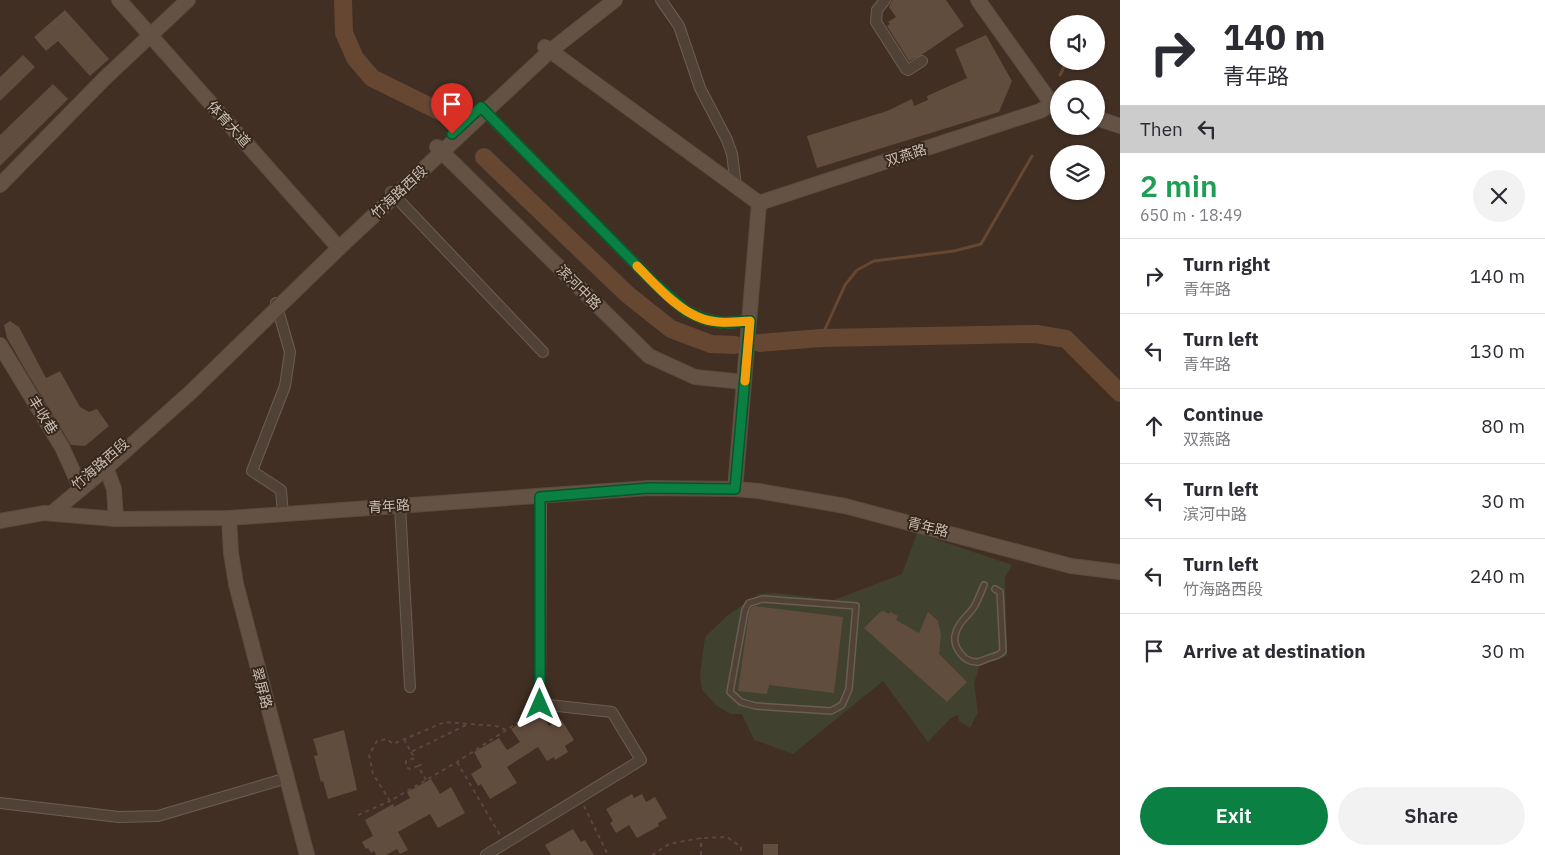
<!DOCTYPE html>
<html lang="en">
<head>
<meta charset="utf-8">
<style>
  :root { --surface:#fff; --page:#f2f2f3; --text:#2b2b33; --muted:#7c7c81; --line:#e1e1e2; --accent:#0b8043 }
  body { margin:0; font-family:"IBM Plex Sans","Noto Sans SC",sans-serif; background:var(--page); color:var(--text); height:100vh; display:flex; flex-direction:column; font-size:19px; white-space:nowrap }
  * { box-sizing:border-box; margin:0 }
  p { font-size:16px; color:var(--muted) }
  .icon { flex:none; width:28px; height:28px; fill:none; stroke:currentColor; stroke-width:2; stroke-linecap:round; stroke-linejoin:round }
  .map { position:relative; flex:1; overflow:hidden }
  .sheet { display:flex; flex-direction:column; background:var(--surface); width:425px }
  .sheet>* { flex:none }
  .hud { background:#fff; color:var(--text); overflow:hidden }
  .fabs { position:absolute; left:1050px; top:15px; display:grid; gap:10px }
  .fabs a { display:grid; place-items:center; width:55px; height:55px; border-radius:50%; background:var(--surface); box-shadow:0 1px 4px #0004; font-size:25px }
  .pin { position:absolute; display:grid; place-items:center; width:42px; height:42px; color:#fff; margin:-51px -21px; border-radius:50% 50% 50% 0; rotate:-45deg; box-shadow:0 0 5px #0007 }
  .pin .icon { rotate:45deg }
  .me { position:absolute; width:55px; margin:-28px; rotate:0deg; stroke-linejoin:round; filter:drop-shadow(0 0 4px #0008) }
  .turn { display:flex; align-items:center; gap:18px; height:105px; padding:0 20px; font-size:22px }
  .turn .icon { width:65px; height:65px; stroke-width:2.5 }
  .turn b { display:block; font-size:35px; line-height:42px }
  .then { display:flex; align-items:center; height:48px; padding:0 20px; background:#0003; gap:10px; font-size:19px }
  .round { display:grid; place-items:center; flex:none; width:52px; height:52px; border-radius:26px; background:var(--page) }
  .headline { display:flex; align-items:center; justify-content:space-between; height:85px; padding:0 20px }
  h1 { font-size:30px; font-weight:600; line-height:38px; color:#1e9e55 }
  .cta { display:flex; gap:10px; margin-top:auto; padding:10px 20px }
  .cta a { flex:1; height:58px; border-radius:30px; background:var(--accent); color:#fff; font-size:20px; font-weight:600; line-height:58px; text-align:center }
  .cta a+a { background:var(--page); color:var(--text) }
  ul { padding:0; list-style:none }
  li { display:flex; align-items:center; gap:15px; height:75px; padding:0 20px; border-top:1px solid var(--line) }
  li div { flex:1 }
  li b { display:block; font-size:19px }
  li em { font-style:normal }
  main { display:flex; flex:1; min-height:0 }
  .map>svg:first-child { display:block }
</style>
</head>
<body>
<main>
<div class="map">
<svg width="1120" height="855" viewBox="0 0 1120 855">
  <rect width="100%" height="100%" fill="#412f23"/>
  <polygon fill="#414130" points="917,533 1012,565 1005,578 1007,656 980,664 974,684 978,712 970,728 959,721 958,715 951,718 928,742 883,681 793,754 754,740 742,714 731,714 717,706 702,690 700,675 705,637 728,615 759,594 776,593 834,600 902,574"/>
  <g fill="none" stroke-linecap="round" stroke-linejoin="round">
    <g stroke="#654732" stroke-width="3">
      <polyline points="1060,75 1067,61"/>
      <polyline points="821,338 845,285 857,270 874,261 954,251 981,244 1032,156"/>
    </g>
    <g stroke="#654732" stroke-width="18">
      <polyline points="343,0 344,33 355,58 372,78 443,113"/>
      <polyline points="484,157 627,294 671,329 711,344 735,345"/>
      <polyline points="759,343 821,338 1036,334 1066,339 1120,393"/>
    </g>
  </g>
  <g fill="#614d3e">
    <polygon points="892,0 946,0 964,26 923,54 909,61 887,26 890,24 888,22 896,17 889,7"/>
    <polygon points="65,10 109,59 90,76 58,41 46,51 34,37"/>
    <polygon points="986,35 1012,81 999,112 817,168 807,136 887,111 912,99 914,106 928,100 927,96 967,78 955,49"/>
    <polygon points="23,55 35,67 0,101 0,77"/>
    <polygon points="53,84 68,99 0,166 0,135"/>
    <polygon points="10,321 19,327 46,378 60,371 80,407 89,412 97,409 109,426 85,446 71,445 26,371 7,338 4,325"/>
    <polygon points="755,606 843,617 834,693 769,685 767,694 738,691 749,612 752,607"/>
    <polygon points="883,611 889,614 890,612 898,616 896,620 919,633 928,612 938,621 941,635 939,654 967,682 947,702 864,628 879,613"/>
    <polygon points="540,711 549,726 561,719 574,740 565,746 568,752 555,760 554,757 547,761 538,747 507,767 517,783 490,799 481,784 478,786 471,774 482,767 474,752 499,738 507,750 520,742 511,729"/>
    <polygon points="344,730 357,790 328,799 323,781 321,782 314,756 318,755 313,739"/>
    <polygon points="431,779 440,794 451,787 465,813 438,828 430,814 398,832 408,850 400,854 397,849 386,855 376,855 374,851 371,853 368,848 366,849 362,842 373,836 365,820 393,804 394,807 410,798 407,792"/>
    <polygon points="632,794 634,798 642,794 646,802 655,797 667,818 658,823 659,826 637,838 629,825 616,833 610,823 613,821 606,809"/>
    <polygon points="573,829 581,842 585,840 594,855 551,855 545,845"/>
    <rect x="763" y="844" width="15" height="11"/>
  </g>
  <g fill="none" stroke-linecap="round" stroke-linejoin="round">
    <defs>
      <g id="lane">
        <path d="M 984,585 C 981,592 978,600 974,607 C 969,615 959,621 956,632 C 951,645 963,663 978,662 C 982,661 986,659 989,658 C 995,656 999,656 1003,651 L 1000,592 L 995,589"/>
        <polygon points="763,599 856,606 849,689 842,705 831,711 756,706 741,702 730,692 745,610 749,603"/>
      </g>
      <g id="street">
        <polyline points="661,0 679,26 700,88 727,140 732,154 736,186"/>
        <polyline points="885,0 877,10 876,22 906,69 908,70 922,61"/>
        <polyline points="482,108 653,282 686,311 704,319 724,323 750,321"/>
        <polyline points="391,192 543,352"/>
        <polyline points="276,303 290,352 285,386 252,471 281,490 283,514"/>
        <polyline points="400,506 410,687"/>
        <polyline points="0,803 119,817 158,816 287,778"/>
        <polyline points="486,855 641,760 612,712 540,704 541,497"/>
      </g>
      <g id="secondary">
        <polyline points="119,0 339,248"/>
        <polyline points="978,0 1052,104 1059,107"/>
        <polyline points="545,47 759,203"/>
        <polyline points="1096,118 1120,126"/>
        <polyline points="437,147 649,356 695,377 744,382"/>
        <polyline points="0,185 105,78 188,0"/>
        <polyline points="759,203 1040,111 1052,104"/>
        <polyline points="0,345 62,447 81,489"/>
        <polyline points="104,462 114,489 116,519"/>
        <polyline points="735,489 759,203"/>
        <polyline points="52,513 106,468 192,391 339,248 550,51 615,0"/>
        <polyline points="229,518 231,553 236,584 307,855"/>
        <polyline points="0,521 44,513 116,519 229,518 649,488 735,489 759,491 845,506 1071,566 1120,572"/>
      </g>
    </defs>
    <use href="#lane" stroke="#6b5d52" stroke-width="8"/>
    <use href="#street" stroke="#6b5d52" stroke-width="12"/>
    <use href="#secondary" stroke="#5a4b40" stroke-width="16"/>
    <g stroke="#5f4345" stroke-width="2" stroke-dasharray="4 4" stroke-linecap="butt">
      <polyline points="506,730 496,726 445,722 393,744 387,739 377,741 369,755 373,774 390,801 457,762 534,712"/>
      <polyline points="404,739 411,752 468,724"/>
      <polyline points="411,752 415,758 406,761 406,767 410,769 418,766 426,780"/>
      <polyline points="457,762 500,835"/>
      <polyline points="418,766 425,763"/>
      <polyline points="584,806 608,855"/>
      <polyline points="358,815 390,801"/>
      <polyline points="652,855 669,844 701,838 727,837 741,847 741,855"/>
      <polyline points="701,855 701,838"/>
    </g>
    <use href="#lane" stroke="#514237" stroke-width="5"/>
    <use href="#street" stroke="#514237" stroke-width="10"/>
    <use href="#secondary" stroke="#645345" stroke-width="14"/>
  </g>
  <g fill="none" stroke-linecap="round" stroke-linejoin="round">
    <defs>
      <polyline id="route" points="452,134 481,107 653,282 686,311 704,319 724,323 750,321 735,489 649,488 540,497 540,704"/>
    </defs>
    <use href="#route" stroke="#07532c" stroke-width="12"/>
    <use href="#route" stroke="#0b8043" stroke-width="9"/>
    <path stroke="#f59e0b" stroke-width="9" d="M 637,266 C 656,285 677,310 703,319 C 718,324 735,322 750,321 L 745,381"/>
  </g>
  <g text-anchor="middle" dominant-baseline="central" stroke-width="4" stroke-linejoin="round" paint-order="stroke">
    <g font-size="14" fill="#cbbeb3" stroke="#36271c">
      <text transform="translate(229 124) rotate(48)">体育大道</text>
      <text transform="translate(906 155) rotate(-18)">双燕路</text>
      <text transform="translate(399 192) rotate(-43)">竹海路西段</text>
      <text transform="translate(579 287) rotate(45)">滨河中路</text>
      <text transform="translate(43 415) rotate(58)">丰收巷</text>
      <text transform="translate(100 464) rotate(-41)">竹海路西段</text>
      <text transform="translate(389 506) rotate(-4)">青年路</text>
      <text transform="translate(928 527) rotate(14)">青年路</text>
      <text transform="translate(262 688) rotate(75)">翠屏路</text>
    </g>
  </g>
</svg>
<div class="fabs">
<a><svg class="icon" aria-label="sound" viewBox="0 0 24 24"><path d="M4 9h4l5-4v14l-5-4H4zM17 9q2 3 0 6"/></svg></a>
<a><svg class="icon" aria-label="search" viewBox="0 0 24 24"><circle cx="10" cy="10" r="6"/><path d="M15 15l6 6"/></svg></a>
<a><svg class="icon" aria-label="layers" viewBox="0 0 24 24"><path d="M12 4l9 5-9 5-9-5zM3 14l9 5 9-5"/></svg></a>
</div>
<div class="pin" style="left:452px;top:134px;background:#d93025"><svg class="icon" aria-label="arrive" viewBox="0 0 24 24"><path d="M6 21V4h12l-3 4 3 4H6"/></svg></div>
<svg class="me" style="left:540px;top:704px" viewBox="-20 -20 40 40"><path d="M0-17L14 15 0 8-14 15z" fill="#0b8043" stroke="#fff" stroke-width="4"/></svg>
</div>
<section class="sheet">
<div class="hud">
<div class="turn"><svg class="icon" aria-label="right" viewBox="0 0 24 24"><path d="M7 20v-9h11M14 6l5 5-5 5"/></svg><div><b>140 m</b>青年路</div></div>
<div class="then">Then<svg class="icon" aria-label="left" viewBox="0 0 24 24"><path d="M17 20v-9H6M10 6l-5 5 5 5"/></svg></div>
</div>
<div class="headline"><div><h1>2 min</h1><p>650 m · 18:49</p></div><a class="round"><svg class="icon" aria-label="close" viewBox="0 0 24 24"><path d="M6 6l12 12M18 6L6 18"/></svg></a></div>
<ul>
<li><svg class="icon" aria-label="right" viewBox="0 0 24 24"><path d="M7 20v-9h11M14 6l5 5-5 5"/></svg><div><b>Turn right</b><p>青年路</p></div><em>140 m</em></li>
<li><svg class="icon" aria-label="left" viewBox="0 0 24 24"><path d="M17 20v-9H6M10 6l-5 5 5 5"/></svg><div><b>Turn left</b><p>青年路</p></div><em>130 m</em></li>
<li><svg class="icon" aria-label="ahead" viewBox="0 0 24 24"><path d="M12 20V5M6 11l6-6 6 6"/></svg><div><b>Continue</b><p>双燕路</p></div><em>80 m</em></li>
<li><svg class="icon" aria-label="left" viewBox="0 0 24 24"><path d="M17 20v-9H6M10 6l-5 5 5 5"/></svg><div><b>Turn left</b><p>滨河中路</p></div><em>30 m</em></li>
<li><svg class="icon" aria-label="left" viewBox="0 0 24 24"><path d="M17 20v-9H6M10 6l-5 5 5 5"/></svg><div><b>Turn left</b><p>竹海路西段</p></div><em>240 m</em></li>
<li><svg class="icon" aria-label="arrive" viewBox="0 0 24 24"><path d="M6 21V4h12l-3 4 3 4H6"/></svg><div><b>Arrive at destination</b></div><em>30 m</em></li>
</ul>
<div class="cta"><a>Exit</a><a>Share</a></div>
</section>
</main>
</body>
</html>
